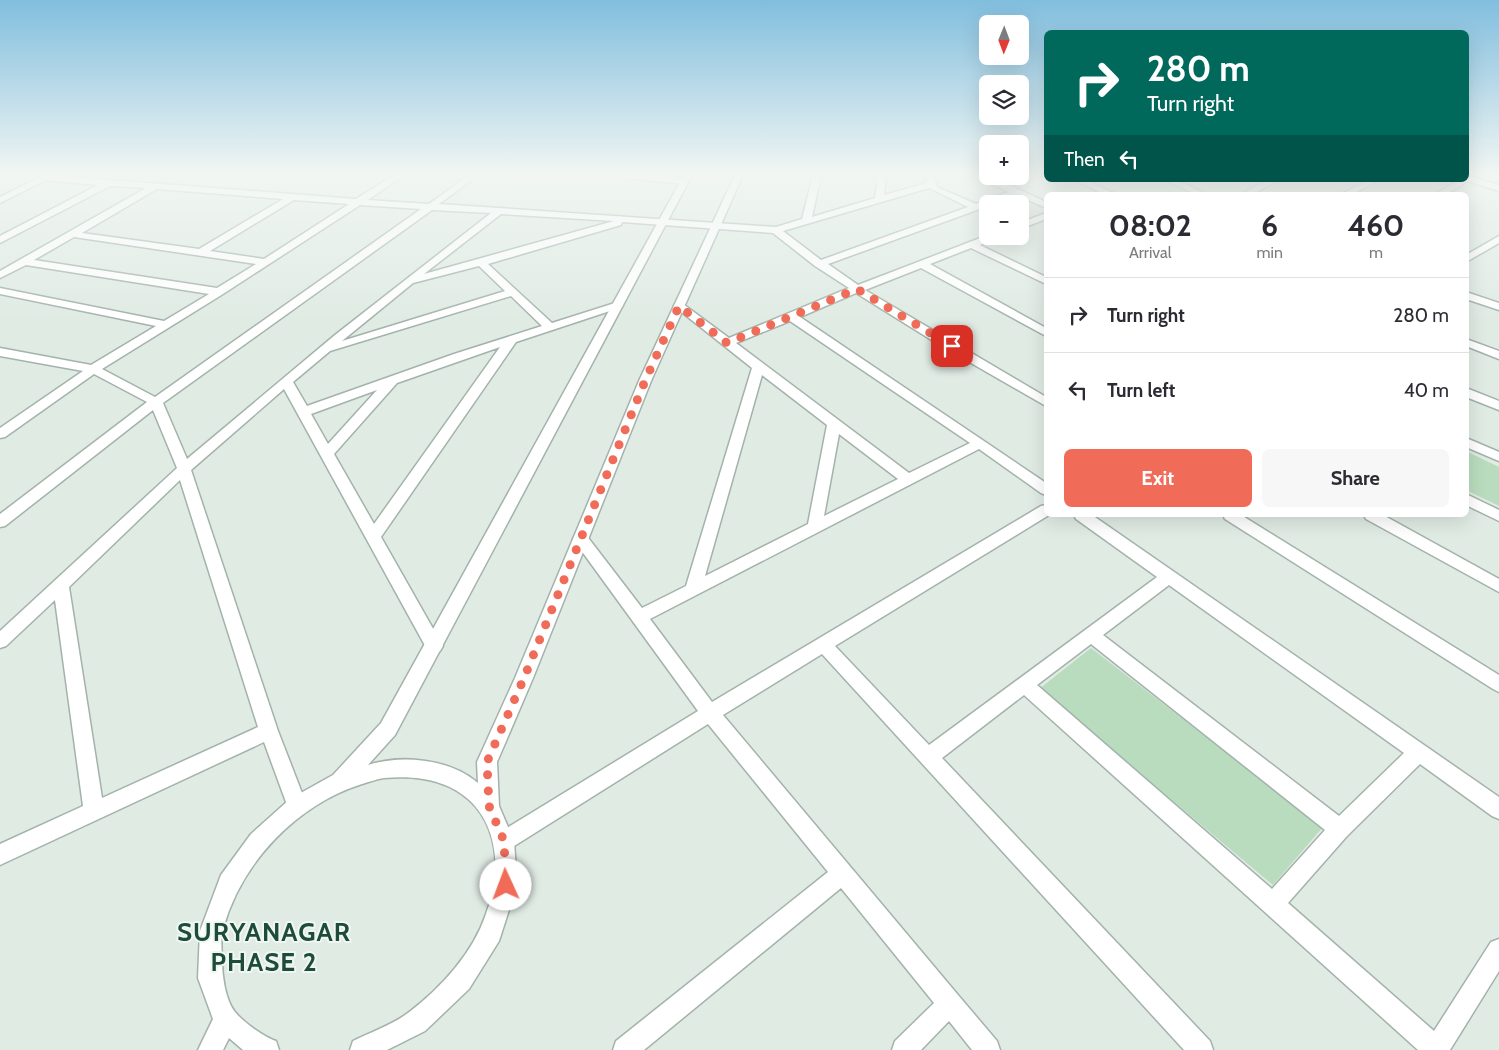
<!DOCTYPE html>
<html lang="en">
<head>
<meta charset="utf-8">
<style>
  :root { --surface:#fff; --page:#f7f7f7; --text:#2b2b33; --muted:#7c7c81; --line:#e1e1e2; --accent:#f06c58 }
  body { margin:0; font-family:Cabin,sans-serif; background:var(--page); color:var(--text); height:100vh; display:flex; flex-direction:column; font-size:19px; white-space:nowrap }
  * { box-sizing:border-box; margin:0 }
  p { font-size:16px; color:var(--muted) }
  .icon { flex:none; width:28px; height:28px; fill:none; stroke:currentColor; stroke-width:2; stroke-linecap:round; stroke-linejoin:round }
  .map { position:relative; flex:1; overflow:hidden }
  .side { position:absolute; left:1044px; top:192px; width:425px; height:325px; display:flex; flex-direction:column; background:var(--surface); border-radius:8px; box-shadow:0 5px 20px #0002 }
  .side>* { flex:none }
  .banner { position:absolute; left:1044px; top:30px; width:425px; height:152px; border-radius:8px; box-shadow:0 5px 20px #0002; background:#00695c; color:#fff; overflow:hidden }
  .needle { width:32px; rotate:181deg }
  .controls { position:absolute; left:979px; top:15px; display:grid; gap:10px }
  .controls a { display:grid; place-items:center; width:50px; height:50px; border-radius:8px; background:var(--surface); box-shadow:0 5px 20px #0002; font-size:25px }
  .pin { position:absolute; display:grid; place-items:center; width:42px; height:42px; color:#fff; margin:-21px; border-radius:10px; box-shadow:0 2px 8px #0006 }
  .me { position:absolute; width:55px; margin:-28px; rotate:358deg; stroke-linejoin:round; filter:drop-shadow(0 0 4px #0008) }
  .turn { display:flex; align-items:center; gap:18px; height:105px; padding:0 20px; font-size:22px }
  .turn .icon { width:65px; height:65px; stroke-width:2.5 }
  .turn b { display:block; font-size:35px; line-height:42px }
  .then { display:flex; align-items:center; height:48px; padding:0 20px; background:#0003; gap:10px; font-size:19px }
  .eta { display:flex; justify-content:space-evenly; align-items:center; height:85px; text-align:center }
  .eta b { font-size:30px; font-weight:800; line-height:35px }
  .cta { display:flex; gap:10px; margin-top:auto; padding:10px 20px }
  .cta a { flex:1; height:58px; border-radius:8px; background:var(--accent); color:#fff; font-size:20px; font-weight:800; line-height:58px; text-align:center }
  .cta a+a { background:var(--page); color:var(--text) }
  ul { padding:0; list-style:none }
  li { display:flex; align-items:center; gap:15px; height:75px; padding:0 20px; border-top:1px solid var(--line) }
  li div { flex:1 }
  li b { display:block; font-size:19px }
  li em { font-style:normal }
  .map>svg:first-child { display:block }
</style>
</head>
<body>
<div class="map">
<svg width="1499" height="1050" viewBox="0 0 1499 1050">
  <rect width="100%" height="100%" fill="#e0ebe4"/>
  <g fill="#b9dcbe">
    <polygon points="1466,451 1499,467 1499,506 1466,490"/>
    <polygon points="1091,648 1323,827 1273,885 1039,689"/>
  </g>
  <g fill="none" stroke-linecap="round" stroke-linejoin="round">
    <defs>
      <g id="minor">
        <path d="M 46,175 L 356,199 L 394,175 L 404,175 L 368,200 L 429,204 L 469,175 L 479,175 L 439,204 L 776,227 L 802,219 L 813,175 L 821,175 L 812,217 L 875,198 L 878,175 L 886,175 L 884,195 L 927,183 L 927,175 L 933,175 L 937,187 L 976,204 L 1009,192 L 985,181 L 983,175 L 988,175 L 1046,202 L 1046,208 L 1017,195 L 993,204 L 988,204 L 988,206 L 828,264 L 858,285 L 988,235 L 999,236 L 980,245 L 1046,277 L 1046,284 L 971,248 L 930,264 L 1046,328 L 1046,336 L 921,268 L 865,290 L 1046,397 L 1046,406 L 938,344 L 856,293 L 800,317 L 1046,483 L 1046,495 L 1041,493 L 979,449 L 650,619 L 712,702 L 1041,506 L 1046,505 L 1046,515 L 1049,515 L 835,646 L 929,745 L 1157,577 L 1076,519 L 1074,515 L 1092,515 L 1499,797 L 1499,819 L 1492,816 L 1420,764 L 1347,836 L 1288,903 L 1434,1031 L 1491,942 L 1499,939 L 1499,971 L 1450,1050 L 1418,1050 L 1024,695 L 942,758 L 1210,1041 L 1213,1050 L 1184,1050 L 822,654 L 723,715 L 958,995 L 997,1041 L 1000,1050 L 972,1050 L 949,1021 L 921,1050 L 892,1050 L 895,1041 L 934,1003 L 841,888 L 644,1050 L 613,1050 L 616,1041 L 828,872 L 708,724 L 511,848 L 504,851 L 497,848 L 494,841 L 497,834 L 698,711 L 573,539 L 576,535 L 581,534 L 586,535 L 642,608 L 686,586 L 752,368 L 674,306 L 675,304 L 683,304 L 729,338 L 849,288 L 815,266 L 773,233 L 622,222 L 621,225 L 488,264 L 552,323 L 618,302 L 623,305 L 622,307 L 516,342 L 381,537 L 440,641 L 443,646 L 440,651 L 434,653 L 428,651 L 284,389 L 191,470 L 278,731 L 307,806 L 304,813 L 297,816 L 290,813 L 264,742 L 0,865 L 0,844 L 83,806 L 55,600 L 6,646 L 0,648 L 0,631 L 177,468 L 153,410 L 5,526 L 0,527 L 0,514 L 147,402 L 94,374 L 5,437 L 0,438 L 0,428 L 83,371 L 0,356 L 0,348 L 91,365 L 156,326 L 0,294 L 0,288 L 164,321 L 209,294 L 26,265 L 0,278 L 0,271 L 146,188 L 110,186 L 0,243 L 0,236 L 98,185 L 43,180 L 43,176 ZM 929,188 L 968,207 L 821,260 L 783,231 ZM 157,189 L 283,199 L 199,249 L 82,233 ZM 294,200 L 349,204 L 264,259 L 210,251 ZM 360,205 L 421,209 L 155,397 L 102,369 L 223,294 ZM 432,210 L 491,213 L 335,335 L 187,459 L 163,403 ZM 501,214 L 614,221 L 424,274 ZM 74,237 L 256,264 L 217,288 L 34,260 ZM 479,266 L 505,291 L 342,341 L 413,283 ZM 511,296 L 542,326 L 454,354 L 307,406 L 293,382 L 330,351 ZM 790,321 L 970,443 L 909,473 L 736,343 ZM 500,347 L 374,524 L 334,454 L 397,383 ZM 762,375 L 827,425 L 808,524 L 705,576 ZM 377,390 L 328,444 L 311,414 ZM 839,434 L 898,479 L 824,516 ZM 180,480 L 258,727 L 102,798 L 69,587 ZM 1169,585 L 1404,753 L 1339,816 L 1103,635 ZM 1091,644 L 1325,830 L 1272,889 L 1037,685 Z"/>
        <polygon points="617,175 652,175 685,178 689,181 685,184 621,178"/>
        <polygon points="1466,175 1499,185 1499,191 1468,181 1445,195 1434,195 1459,180 1466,180"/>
        <polygon points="1074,180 1085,180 1118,195 1106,195"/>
        <polygon points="1165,180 1176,180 1209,195 1197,195"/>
        <polygon points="1268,180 1279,180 1251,195 1240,195"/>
        <polygon points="1368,180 1379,180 1351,195 1340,195"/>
        <polygon points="1046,213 1046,219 1020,229 1020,223"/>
        <polygon points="1499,236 1499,243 1466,262 1466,255"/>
        <polygon points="1466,292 1499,303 1499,310 1466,299"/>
        <polygon points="1466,339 1499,351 1499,359 1466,346"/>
        <polygon points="1466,388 1499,401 1499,410 1466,397"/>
        <polygon points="1466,438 1499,452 1499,461 1466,447"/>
        <polygon points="1466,494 1499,510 1499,521 1466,505"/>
        <polygon points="1223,515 1241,515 1499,675 1499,692 1493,689 1225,519"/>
        <polygon points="1364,515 1383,515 1499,579 1499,592 1366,519"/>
      </g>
      <g id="tertiary">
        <polygon points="44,175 56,175 0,203 0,197"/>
        <path d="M 684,175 L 692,175 L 395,735 L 368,765 C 403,754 450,759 478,783 L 477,762 L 515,678 L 639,381 L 735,175 L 743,175 L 651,381 L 533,678 L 497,762 L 499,806 L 514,841 L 517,885 L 499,941 L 469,989 L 425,1031 L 387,1050 L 350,1050 L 353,1041 C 371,1032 392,1025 408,1013 C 441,988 473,953 486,914 C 489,904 494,894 495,884 C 502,809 457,771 384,778 C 377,779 369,782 362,784 C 296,805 241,863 223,929 C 220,939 222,951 222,960 C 222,975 225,999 235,1012 C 243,1022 264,1037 276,1041 L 279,1050 L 243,1050 L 229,1038 L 223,1050 L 198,1050 L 213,1019 L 198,978 L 200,931 L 221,875 L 251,834 L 290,799 L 333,775 L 381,723 Z"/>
      </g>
    </defs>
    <use href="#minor" stroke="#a3b3ab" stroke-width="3"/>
    <use href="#tertiary" stroke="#a3b3ab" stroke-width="3"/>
    <use href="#minor" fill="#fff" fill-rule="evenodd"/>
    <use href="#tertiary" fill="#fff" fill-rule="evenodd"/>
  </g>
  <linearGradient id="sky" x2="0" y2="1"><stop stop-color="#81bede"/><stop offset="0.54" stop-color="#f1f6f3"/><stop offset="1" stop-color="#f1f6f3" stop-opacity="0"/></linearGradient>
  <rect width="1499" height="322" fill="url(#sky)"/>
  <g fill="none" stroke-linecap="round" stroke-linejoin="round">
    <polyline stroke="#f06c58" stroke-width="9" stroke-dasharray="0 16.2" points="506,885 504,841 489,806 487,762 524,678 645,381 679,306 727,343 857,289 952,346"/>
  </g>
  <g text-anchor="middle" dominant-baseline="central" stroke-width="4" stroke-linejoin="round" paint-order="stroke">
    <g font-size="26" font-weight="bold" letter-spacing="1" fill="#1d4c3b" stroke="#f0f7f3">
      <text x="264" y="932">SURYANAGAR<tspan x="264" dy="30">PHASE 2</tspan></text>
    </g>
  </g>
</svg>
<div class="controls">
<a><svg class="needle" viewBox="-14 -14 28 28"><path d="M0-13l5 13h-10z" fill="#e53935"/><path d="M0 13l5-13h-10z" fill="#7c7c81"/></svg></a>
<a><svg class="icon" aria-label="layers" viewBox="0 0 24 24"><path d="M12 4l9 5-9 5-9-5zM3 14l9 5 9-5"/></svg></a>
<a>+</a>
<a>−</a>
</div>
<div class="pin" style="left:952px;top:346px;background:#d93025"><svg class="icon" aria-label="arrive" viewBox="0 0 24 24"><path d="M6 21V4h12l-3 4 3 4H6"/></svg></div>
<svg class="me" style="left:506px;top:885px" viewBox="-20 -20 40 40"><circle r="19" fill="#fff"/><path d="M0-13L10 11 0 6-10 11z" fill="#f06c58"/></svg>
<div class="banner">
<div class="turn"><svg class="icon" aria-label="right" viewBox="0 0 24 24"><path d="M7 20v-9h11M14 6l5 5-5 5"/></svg><div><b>280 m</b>Turn right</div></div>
<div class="then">Then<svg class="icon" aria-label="left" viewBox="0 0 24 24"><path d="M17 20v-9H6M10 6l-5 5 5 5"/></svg></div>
</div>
<section class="side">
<div class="eta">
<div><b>08:02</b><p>Arrival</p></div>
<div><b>6</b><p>min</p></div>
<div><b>460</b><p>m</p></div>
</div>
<ul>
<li><svg class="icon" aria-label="right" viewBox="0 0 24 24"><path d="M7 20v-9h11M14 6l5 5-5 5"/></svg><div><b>Turn right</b></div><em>280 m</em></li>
<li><svg class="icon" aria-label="left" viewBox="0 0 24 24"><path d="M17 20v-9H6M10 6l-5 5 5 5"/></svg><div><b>Turn left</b></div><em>40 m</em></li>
</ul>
<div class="cta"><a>Exit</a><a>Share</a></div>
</section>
</div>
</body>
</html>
